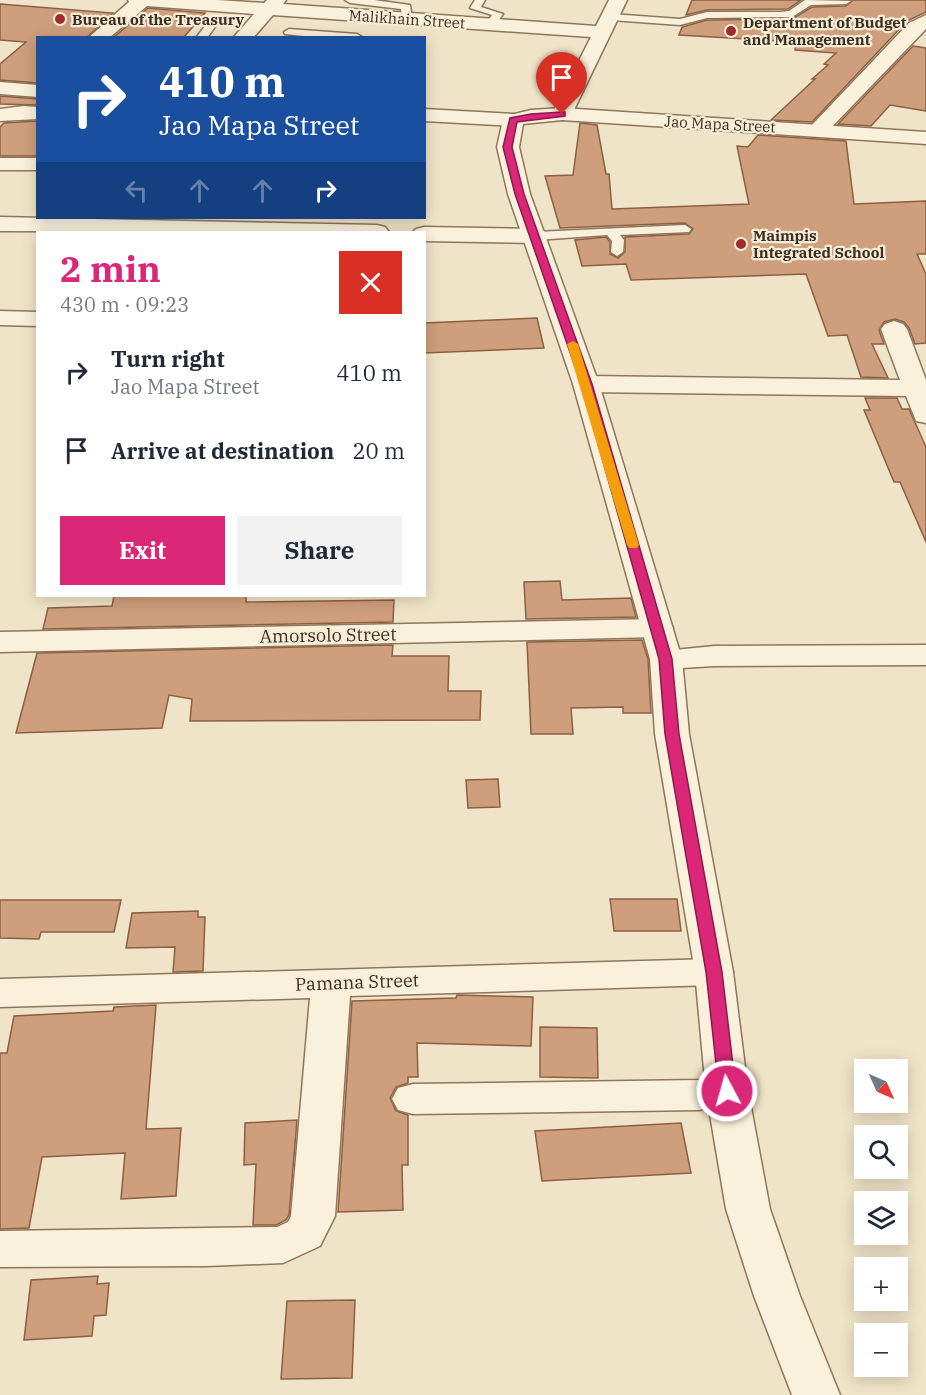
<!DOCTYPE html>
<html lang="en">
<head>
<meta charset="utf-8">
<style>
  :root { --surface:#fff; --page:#f2f2f3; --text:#1f2937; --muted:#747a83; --accent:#db2777 }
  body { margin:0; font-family:"IBM Plex Serif",serif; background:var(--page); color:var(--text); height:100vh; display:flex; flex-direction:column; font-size:22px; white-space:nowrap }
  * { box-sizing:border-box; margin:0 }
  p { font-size:20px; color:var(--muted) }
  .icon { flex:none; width:33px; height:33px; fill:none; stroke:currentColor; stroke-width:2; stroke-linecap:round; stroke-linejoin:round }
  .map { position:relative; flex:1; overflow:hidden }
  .sheet { position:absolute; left:36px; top:231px; width:390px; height:366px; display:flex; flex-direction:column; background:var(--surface); border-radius:0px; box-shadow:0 3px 15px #0003 }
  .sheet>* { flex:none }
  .banner { position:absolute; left:36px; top:36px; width:390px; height:183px; border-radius:0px; box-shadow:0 3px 15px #0003; background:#1a4fa0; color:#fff; overflow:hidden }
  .needle { width:39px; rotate:135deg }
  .fabs { position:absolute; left:854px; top:1059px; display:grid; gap:12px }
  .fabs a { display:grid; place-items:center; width:54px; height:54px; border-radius:0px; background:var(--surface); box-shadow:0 3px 15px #0003; font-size:30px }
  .pin { position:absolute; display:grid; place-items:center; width:51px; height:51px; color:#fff; margin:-62px -26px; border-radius:50% 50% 50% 0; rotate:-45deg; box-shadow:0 0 6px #0007 }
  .pin .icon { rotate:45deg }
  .me { position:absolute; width:66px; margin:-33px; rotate:354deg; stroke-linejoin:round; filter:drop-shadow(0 0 4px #0008) }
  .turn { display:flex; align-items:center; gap:21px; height:126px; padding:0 24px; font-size:27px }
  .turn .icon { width:78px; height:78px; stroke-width:2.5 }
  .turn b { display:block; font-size:42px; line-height:51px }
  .lanes { display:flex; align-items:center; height:57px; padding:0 24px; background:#0003; justify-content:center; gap:30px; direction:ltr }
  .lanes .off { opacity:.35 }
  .round { display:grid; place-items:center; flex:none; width:63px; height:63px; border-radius:0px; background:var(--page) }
  .overview { display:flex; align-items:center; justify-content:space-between; height:102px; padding:0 24px }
  h1 { font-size:36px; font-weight:700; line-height:45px; color:var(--accent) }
  .button { display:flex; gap:12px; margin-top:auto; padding:12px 24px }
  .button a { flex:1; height:69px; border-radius:0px; background:var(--accent); color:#fff; font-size:24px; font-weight:700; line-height:69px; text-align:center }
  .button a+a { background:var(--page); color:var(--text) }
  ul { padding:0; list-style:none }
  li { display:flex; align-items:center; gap:18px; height:78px; padding:0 24px }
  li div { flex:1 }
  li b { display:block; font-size:22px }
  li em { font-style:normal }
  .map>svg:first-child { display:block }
</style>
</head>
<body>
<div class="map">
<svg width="926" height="1395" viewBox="0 0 926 1395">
  <rect width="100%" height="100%" fill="#f0e4c8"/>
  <g fill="#cf9f7d" stroke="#8d5f41" stroke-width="1.5">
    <polygon points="692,0 801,0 788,9 707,10 686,15"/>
    <polygon points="853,0 926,0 926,12 907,21 812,122 771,120 815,79 812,79 828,65 824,64 836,53 795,50 796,42 679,35 682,27 707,20 792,19 812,7 846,6"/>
    <polygon points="0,4 113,13 86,38 38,38 38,83 0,80 0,64 26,42 0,40"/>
    <polygon points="148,8 205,13 183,38 113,38"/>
    <polygon points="913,46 926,48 926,111 890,105 871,126 838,124"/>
    <polygon points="0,96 38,99 38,105 0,104"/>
    <polygon points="38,121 38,156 0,156 0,127 4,123"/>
    <polygon points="580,123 597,125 606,174 609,174 612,209 749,204 737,146 748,147 758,135 846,141 854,204 926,201 926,254 917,254 926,274 926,343 915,344 909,328 904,322 895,319 884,322 879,330 884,344 872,344 888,378 861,377 847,335 828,336 806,274 631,280 626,264 582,266 575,240 606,237 610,242 610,254 618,258 625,252 625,237 689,234 693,229 685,223 560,228 545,176 573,175"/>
    <polygon points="537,318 544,348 424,353 424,323"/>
    <polygon points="865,398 897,398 902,409 909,409 926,447 926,542 900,482 894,482 864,410 870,410"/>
    <polygon points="560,581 562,600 631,598 636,617 526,619 524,582"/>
    <polygon points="114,596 246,596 246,602 394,600 393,622 43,629 48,608 112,606"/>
    <polygon points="642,640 648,659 651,713 623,713 623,707 571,708 573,734 531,734 527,642"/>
    <polygon points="393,645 392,656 449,656 448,691 481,691 480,720 190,721 192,699 169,695 162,728 16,733 37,653"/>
    <polygon points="498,779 500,807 468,808 466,780"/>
    <polygon points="610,899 677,899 681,931 614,931"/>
    <polygon points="0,900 121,900 114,932 41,932 39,939 0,938"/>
    <polygon points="198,911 198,917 205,917 203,971 173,972 175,947 126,948 132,913"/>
    <polygon points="457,995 533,997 531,1046 417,1043 418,1077 408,1077 408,1083 396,1087 390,1098 396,1111 408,1115 408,1165 402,1165 403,1210 338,1212 352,1001 456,998"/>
    <polygon points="156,1005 146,1129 181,1128 176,1196 121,1199 125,1153 42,1157 29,1228 0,1229 0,1053 7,1053 14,1016 113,1011 114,1007"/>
    <polygon points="540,1027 597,1028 598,1078 540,1077"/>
    <polygon points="297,1120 289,1215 286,1220 276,1225 253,1225 256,1164 244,1165 245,1123"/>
    <polygon points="681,1123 691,1173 542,1181 535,1131"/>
    <polygon points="98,1276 97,1284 109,1283 106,1315 94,1316 92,1336 24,1340 31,1280"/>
    <polygon points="355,1300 352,1378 281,1379 287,1301"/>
  </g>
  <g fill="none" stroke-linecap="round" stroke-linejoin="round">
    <defs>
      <g id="service">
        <polygon points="345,0 374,0 410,5 412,19 403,21 401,9 350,3"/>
        <polygon points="475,0 485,0 481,7 503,14 494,27 485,25 492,15 470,8"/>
        <polygon points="805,0 851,1 846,4 811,5 792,17 707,18 680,25 611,20 606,17 611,14 680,19 707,12 780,12 789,11"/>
        <polygon points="208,22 217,24 207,38 196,38"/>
        <polygon points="289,29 357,34 362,37 322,38 285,34 284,32"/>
        <polygon points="685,225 691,229 689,232 620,235 624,240 623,252 617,256 611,252 612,241 607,235 536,240 530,236 536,232"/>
      </g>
      <g id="minor">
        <polygon points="128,0 217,0 264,3 267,0 286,0 283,4 596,26 609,0 627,0 572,114 569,118 562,120 555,118 552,114 591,37 273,15 253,38 233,38 254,14 147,6 109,38 88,38 129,2"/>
        <polygon points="926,15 926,29 825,134 818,136 811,134 808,130 811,126 909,23"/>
        <polygon points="0,82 38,85 38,97 0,94"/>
        <polygon points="24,106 38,107 38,119 0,121 0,109"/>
        <polygon points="424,109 513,114 520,116 523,120 520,124 513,126 424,121"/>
        <rect x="0" y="158" width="38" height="12"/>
        <polygon points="0,217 377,225 385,227 389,232 0,231"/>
        <polygon points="424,227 536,229 544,231 548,236 544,241 536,243 424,241 424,232 413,232 416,229"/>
        <polygon points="0,311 38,312 38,326 0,325"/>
        <polygon points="894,321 903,324 907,329 926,380 926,423 916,421 906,396 586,392 577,390 573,384 577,378 586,376 900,380 881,329 885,324"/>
        <polygon points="657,619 668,621 673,628 668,635 657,637 0,652 0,632"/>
        <polygon points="926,645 926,665 714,666 666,669 655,666 650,659 655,652 714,646"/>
        <polygon points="714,959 728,962 733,972 728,982 714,985 350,996 335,1216 320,1246 283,1263 206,1266 0,1267 0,1231 277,1227 288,1222 291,1216 310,998 0,1007 0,979"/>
        <polygon points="727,1076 742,1080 748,1091 742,1102 699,1110 413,1114 398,1110 392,1099 398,1088 413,1084 699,1080"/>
      </g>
      <polygon id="tertiary" points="562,108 926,132 926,144 562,120 523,124 519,147 530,194 599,384 682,659 689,734 733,972 748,1091 770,1209 800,1296 840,1395 792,1395 754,1296 726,1209 706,1091 695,972 655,734 650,659 573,384 508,194 497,147 503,120 506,116 531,110"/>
    </defs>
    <use href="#service" stroke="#8d765c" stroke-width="3"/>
    <use href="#minor" stroke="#8d765c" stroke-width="3"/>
    <use href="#tertiary" stroke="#8d765c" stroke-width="3"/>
    <use href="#service" fill="#faf1dc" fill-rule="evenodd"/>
    <use href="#minor" fill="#faf1dc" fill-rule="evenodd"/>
    <use href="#tertiary" fill="#faf1dc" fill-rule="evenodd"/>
  </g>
  <polygon fill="#db2777" stroke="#8e194d" stroke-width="1.5" points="562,112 565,112 565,116 517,122 512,147 524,194 592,384 672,659 679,734 722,972 736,1091 733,1096 727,1098 721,1096 719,1091 706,972 665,734 659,659 581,384 515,194 503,147 510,118 531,114"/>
  <polygon fill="#f59e0b" points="573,341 578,344 639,545 637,548 629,548 627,545 567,344"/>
  <g fill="#9e2a2b" stroke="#f7eed8" stroke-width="2">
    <circle cx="60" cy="19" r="6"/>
    <circle cx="731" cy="31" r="6"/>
    <circle cx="741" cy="244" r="6"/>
  </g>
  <g text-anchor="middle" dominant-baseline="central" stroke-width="4.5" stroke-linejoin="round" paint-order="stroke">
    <g font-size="15" font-weight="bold" fill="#3d2e20" stroke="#f7eed8" text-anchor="start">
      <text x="72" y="19">Bureau of the Treasury</text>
      <text x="743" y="22">Department of Budget<tspan x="743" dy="17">and Management</tspan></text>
      <text x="753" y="235">Maimpis<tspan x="753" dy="17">Integrated School</tspan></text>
    </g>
    <g font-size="15" fill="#3d2e20" stroke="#f7eed8">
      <text transform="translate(407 19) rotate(4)">Malikhain Street</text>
      <text transform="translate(720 124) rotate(3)">Jao Mapa Street</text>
    </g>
    <g font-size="18" fill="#3d2e20" stroke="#f7eed8">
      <text transform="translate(328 635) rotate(-1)">Amorsolo Street</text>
      <text transform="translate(357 982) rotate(-2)">Pamana Street</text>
    </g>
  </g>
</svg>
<div class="fabs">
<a><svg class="needle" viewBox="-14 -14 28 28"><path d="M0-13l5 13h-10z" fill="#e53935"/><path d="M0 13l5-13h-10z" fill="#747a83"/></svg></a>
<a><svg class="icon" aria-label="search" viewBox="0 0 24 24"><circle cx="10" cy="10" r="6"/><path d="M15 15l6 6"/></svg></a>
<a><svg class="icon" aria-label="layers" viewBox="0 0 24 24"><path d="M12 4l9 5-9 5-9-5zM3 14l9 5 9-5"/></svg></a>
<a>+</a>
<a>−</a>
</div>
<div class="pin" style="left:562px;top:114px;background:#d93025"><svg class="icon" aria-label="arrive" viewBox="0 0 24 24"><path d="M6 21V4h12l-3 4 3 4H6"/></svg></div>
<svg class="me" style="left:727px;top:1091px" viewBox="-20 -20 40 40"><circle r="17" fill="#db2777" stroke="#fff" stroke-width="3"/><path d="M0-11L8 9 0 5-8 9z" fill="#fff"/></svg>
<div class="banner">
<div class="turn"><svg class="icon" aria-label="right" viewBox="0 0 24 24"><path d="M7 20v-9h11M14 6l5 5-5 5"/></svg><div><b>410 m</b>Jao Mapa Street</div></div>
<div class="lanes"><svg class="icon off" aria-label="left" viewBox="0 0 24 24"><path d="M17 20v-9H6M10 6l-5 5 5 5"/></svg><svg class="icon off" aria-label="ahead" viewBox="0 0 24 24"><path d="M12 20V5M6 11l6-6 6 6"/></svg><svg class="icon off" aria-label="ahead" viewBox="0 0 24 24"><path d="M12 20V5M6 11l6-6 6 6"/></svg><svg class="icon" aria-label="right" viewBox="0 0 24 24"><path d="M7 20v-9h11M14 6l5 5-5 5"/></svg></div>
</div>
<section class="sheet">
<div class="overview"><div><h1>2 min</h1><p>430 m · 09:23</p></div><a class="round" style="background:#d93025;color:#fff"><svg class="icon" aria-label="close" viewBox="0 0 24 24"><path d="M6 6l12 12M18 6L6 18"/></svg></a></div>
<ul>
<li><svg class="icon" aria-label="right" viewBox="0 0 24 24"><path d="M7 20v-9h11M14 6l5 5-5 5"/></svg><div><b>Turn right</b><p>Jao Mapa Street</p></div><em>410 m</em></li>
<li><svg class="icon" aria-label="arrive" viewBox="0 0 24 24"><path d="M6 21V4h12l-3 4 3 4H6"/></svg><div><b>Arrive at destination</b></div><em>20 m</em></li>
</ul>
<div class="button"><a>Exit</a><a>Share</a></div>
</section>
</div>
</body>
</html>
